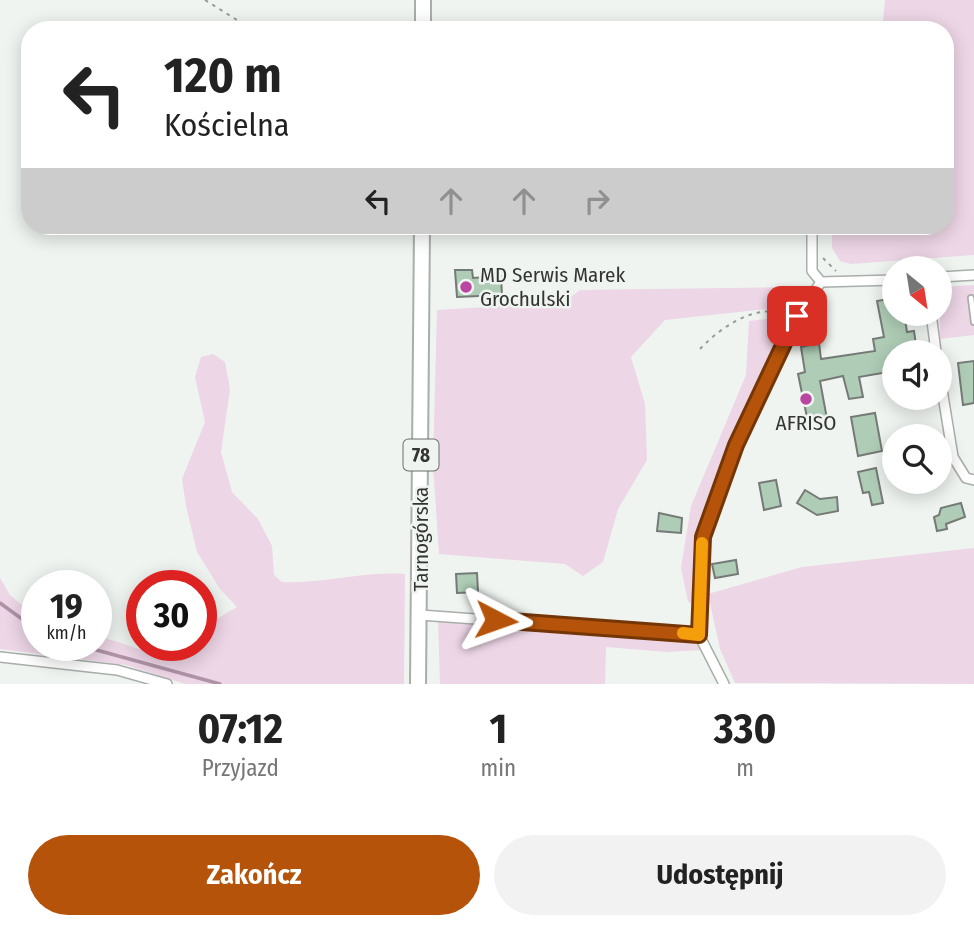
<!DOCTYPE html>
<html lang="pl">
<head>
<meta charset="utf-8">
<style>
  :root { --surface:#fff; --page:#f2f2f2; --text:#222; --muted:#767676; --accent:#b45309 }
  body { margin:0; font-family:"Fira Sans Condensed",sans-serif; background:var(--page); color:var(--text); height:100vh; display:flex; flex-direction:column; font-size:26px; white-space:nowrap }
  * { box-sizing:border-box; margin:0 }
  p { font-size:23px; color:var(--muted) }
  .icon { flex:none; width:38px; height:38px; fill:none; stroke:currentColor; stroke-width:2; stroke-linecap:round; stroke-linejoin:round }
  .map { position:relative; height:684px; overflow:hidden }
  .panel { display:flex; flex-direction:column; background:var(--surface); flex:1 }
  .panel>* { flex:none }
  .guide { position:absolute; left:21px; top:21px; width:933px; height:214px; border-radius:28px; box-shadow:0 4px 18px #0003; background:#fff; color:var(--text); overflow:hidden }
  .needle { width:46px; rotate:150deg }
  .fabs { position:absolute; left:882px; top:256px; display:grid; gap:14px }
  .fabs a { display:grid; place-items:center; width:70px; height:70px; border-radius:50%; background:var(--surface); box-shadow:0 4px 18px #0003; font-size:35px }
  .speed { position:absolute; left:21px; top:570px; display:flex; gap:14px; font-size:35px; font-weight:700; text-align:center }
  .speed>* { display:grid; place-content:center; width:91px; height:91px; border-radius:50%; background:var(--surface); box-shadow:0 4px 18px #0003; line-height:1 }
  .speed small { font-size:18px; font-weight:400 }
  .speed .limit { border:10px solid #d22; background:#fff; color:#111 }
  .pin { position:absolute; display:grid; place-items:center; width:60px; height:60px; color:#fff; margin:-30px; border-radius:14px; box-shadow:0 4px 10px #0006 }
  .me { position:absolute; width:77px; margin:-38px; rotate:94deg; stroke-linejoin:round; filter:drop-shadow(0 0 5px #0008) }
  .turn { display:flex; align-items:center; gap:24px; height:147px; padding:0 28px; font-size:32px }
  .turn .icon { width:91px; height:91px; stroke-width:2.5 }
  .turn b { display:block; font-size:49px; line-height:60px }
  .lanes { display:flex; align-items:center; height:66px; padding:0 28px; background:#0003; justify-content:center; gap:35px; direction:ltr }
  .lanes .off { opacity:.35 }
  .eta { display:flex; justify-content:space-evenly; align-items:center; height:119px; text-align:center }
  .eta b { font-size:42px; font-weight:700; line-height:49px }
  .button { display:flex; gap:14px; margin-top:auto; padding:14px 28px }
  .button a { flex:1; height:80px; border-radius:42px; background:var(--accent); color:#fff; font-size:28px; font-weight:700; line-height:80px; text-align:center }
  .button a+a { background:var(--page); color:var(--text) }
  .map>svg:first-child { display:block }
</style>
</head>
<body>
<div class="map">
<svg width="974" height="684" viewBox="0 0 974 684">
  <rect width="100%" height="100%" fill="#eff4f0"/>
  <g fill="#edd6e6">
    <polygon points="885,0 974,0 974,255 851,264 840,261 832,248 832,226 945,226 945,30 882,30"/>
    <polygon points="974,285 974,335 940,339 940,287"/>
    <polygon points="802,287 794,306 665,320 631,357 645,404 647,460 618,509 603,562 583,576 565,564 439,554 433,465 437,310 564,302 580,290"/>
    <polygon points="783,317 786,334 736,445 703,537 702,605 688,602 681,568 691,506 746,375 749,321"/>
    <path d="M 213,354 L 225,362 L 230,389 L 221,452 L 232,492 L 258,519 L 272,546 L 274,575 L 282,582 C 324,584 363,571 405,574 L 404,684 L 185,684 L 126,665 L 0,649 L 0,578 L 10,595 L 37,618 L 37,646 L 96,646 L 96,635 L 139,649 L 158,646 L 201,646 L 201,628 L 237,607 L 220,589 L 197,552 L 186,506 L 182,479 L 205,422 L 195,377 L 201,357 Z"/>
    <polygon points="974,548 974,684 735,683 720,649 708,594 802,567"/>
    <polygon points="438,621 696,637 702,650 667,652 606,647 605,684 440,684"/>
  </g>
  <g fill="none" stroke-linecap="round" stroke-linejoin="round">
    <g stroke="#af92a6" stroke-width="3.5">
      <polyline points="0,603 37,630"/>
      <polyline points="82,646 220,684"/>
    </g>
  </g>
  <g fill="#afcdb6" stroke="#767a77" stroke-width="2">
    <polygon points="455,270 472,270 473,278 501,276 502,295 457,297"/>
    <polygon points="894,298 894,313 904,313 907,332 914,331 917,352 894,352 894,371 859,377 863,397 849,399 843,376 820,381 827,419 808,422 798,374 805,372 801,347 819,343 821,359 875,351 873,339 884,337 877,301"/>
    <polygon points="974,361 974,403 963,405 958,363"/>
    <polygon points="875,413 882,451 858,456 851,417"/>
    <polygon points="876,468 883,503 872,505 869,492 863,493 858,472"/>
    <polygon points="776,480 781,506 764,510 759,483"/>
    <polygon points="805,490 820,499 837,497 838,511 817,515 797,503"/>
    <polygon points="961,503 965,517 946,524 947,529 937,531 934,517 939,515 941,508"/>
    <polygon points="659,513 682,518 681,533 657,531"/>
    <polygon points="736,560 738,574 715,578 712,564"/>
    <polygon points="477,573 478,592 457,593 456,574"/>
  </g>
  <g fill="none" stroke-linecap="round" stroke-linejoin="round">
    <defs>
      <polyline id="service" points="971,298 974,322"/>
      <g id="minor">
        <polyline points="812,226 812,271 821,282 894,280"/>
        <polyline points="940,277 974,275"/>
        <polyline points="931,313 936,352"/>
        <polyline points="940,377 953,457 966,478 974,480"/>
        <polyline points="420,615 699,635"/>
        <polyline points="0,657 117,670 167,684"/>
        <polyline points="724,684 699,635 703,537 736,445 786,334 821,282"/>
      </g>
      <g id="primary">
        <polyline points="423,30 423,0"/>
        <polyline points="418,684 422,226"/>
      </g>
    </defs>
    <use href="#service" stroke="#a9aeaa" stroke-width="8"/>
    <use href="#minor" stroke="#a9aeaa" stroke-width="12"/>
    <use href="#primary" stroke="#a9aeaa" stroke-width="18"/>
    <g stroke="#989b98" stroke-width="2" stroke-dasharray="3.5 5" stroke-linecap="butt">
      <polyline points="205,0 253,30"/>
      <polyline points="823,258 836,271"/>
      <path d="M 700,349 C 722,326 756,303 789,314"/>
    </g>
    <use href="#service" stroke="#fff" stroke-width="4.5"/>
    <use href="#minor" stroke="#fff" stroke-width="9"/>
    <use href="#primary" stroke="#fff" stroke-width="14"/>
  </g>
  <g fill="none" stroke-linecap="round" stroke-linejoin="round">
    <defs>
      <polyline id="route" points="496,620 699,635 703,537 736,445 797,316"/>
    </defs>
    <use href="#route" stroke="#753606" stroke-width="18"/>
    <use href="#route" stroke="#b45309" stroke-width="12"/>
    <polyline stroke="#f59e0b" stroke-width="12" points="683,633 699,635 702,543"/>
  </g>
  <g fill="#b947a2" stroke="#eff4f0" stroke-width="2.5">
    <circle cx="466" cy="287" r="7"/>
    <circle cx="806" cy="399" r="7"/>
  </g>
  <g text-anchor="middle" dominant-baseline="central" stroke-width="5" stroke-linejoin="round" paint-order="stroke">
    <rect fill="#eff4f0" stroke="#6b6e6c" stroke-width="2" x="403.5" y="439.5" width="35" height="31" rx="5"/>
    <g font-size="19" font-weight="bold" fill="#333533">
      <text x="421" y="455">78</text>
    </g>
    <g font-size="21" fill="#333533" stroke="#eff4f0" text-anchor="start">
      <text x="480" y="275">MD Serwis Marek<tspan x="480" dy="24">Grochulski</tspan></text>
      <text x="806" y="423" text-anchor="middle">AFRISO</text>
    </g>
    <g font-size="21" fill="#333533" stroke="#eff4f0">
      <text transform="translate(421 539) rotate(-90)">Tarnogórska</text>
    </g>
  </g>
</svg>
<div class="fabs">
<a><svg class="needle" viewBox="-14 -14 28 28"><path d="M0-13l5 13h-10z" fill="#e53935"/><path d="M0 13l5-13h-10z" fill="#767676"/></svg></a>
<a><svg class="icon" aria-label="sound" viewBox="0 0 24 24"><path d="M4 9h4l5-4v14l-5-4H4zM17 9q2 3 0 6"/></svg></a>
<a><svg class="icon" aria-label="search" viewBox="0 0 24 24"><circle cx="10" cy="10" r="6"/><path d="M15 15l6 6"/></svg></a>
</div>
<div class="speed"><div>19<small>km/h</small></div><div class="limit">30</div></div>
<div class="pin" style="left:797px;top:316px;background:#d93025"><svg class="icon" aria-label="arrive" viewBox="0 0 24 24"><path d="M6 21V4h12l-3 4 3 4H6"/></svg></div>
<svg class="me" style="left:496px;top:620px" viewBox="-20 -20 40 40"><path d="M0-17L14 15 0 8-14 15z" fill="#b45309" stroke="#fff" stroke-width="4"/></svg>
<div class="guide">
<div class="turn"><svg class="icon" aria-label="left" viewBox="0 0 24 24"><path d="M17 20v-9H6M10 6l-5 5 5 5"/></svg><div><b>120 m</b>Kościelna</div></div>
<div class="lanes"><svg class="icon" aria-label="left" viewBox="0 0 24 24"><path d="M17 20v-9H6M10 6l-5 5 5 5"/></svg><svg class="icon off" aria-label="ahead" viewBox="0 0 24 24"><path d="M12 20V5M6 11l6-6 6 6"/></svg><svg class="icon off" aria-label="ahead" viewBox="0 0 24 24"><path d="M12 20V5M6 11l6-6 6 6"/></svg><svg class="icon off" aria-label="right" viewBox="0 0 24 24"><path d="M7 20v-9h11M14 6l5 5-5 5"/></svg></div>
</div>
</div>
<section class="panel">
<div class="eta">
<div><b>07:12</b><p>Przyjazd</p></div>
<div><b>1</b><p>min</p></div>
<div><b>330</b><p>m</p></div>
</div>
<div class="button"><a>Zakończ</a><a>Udostępnij</a></div>
</section>
</body>
</html>
